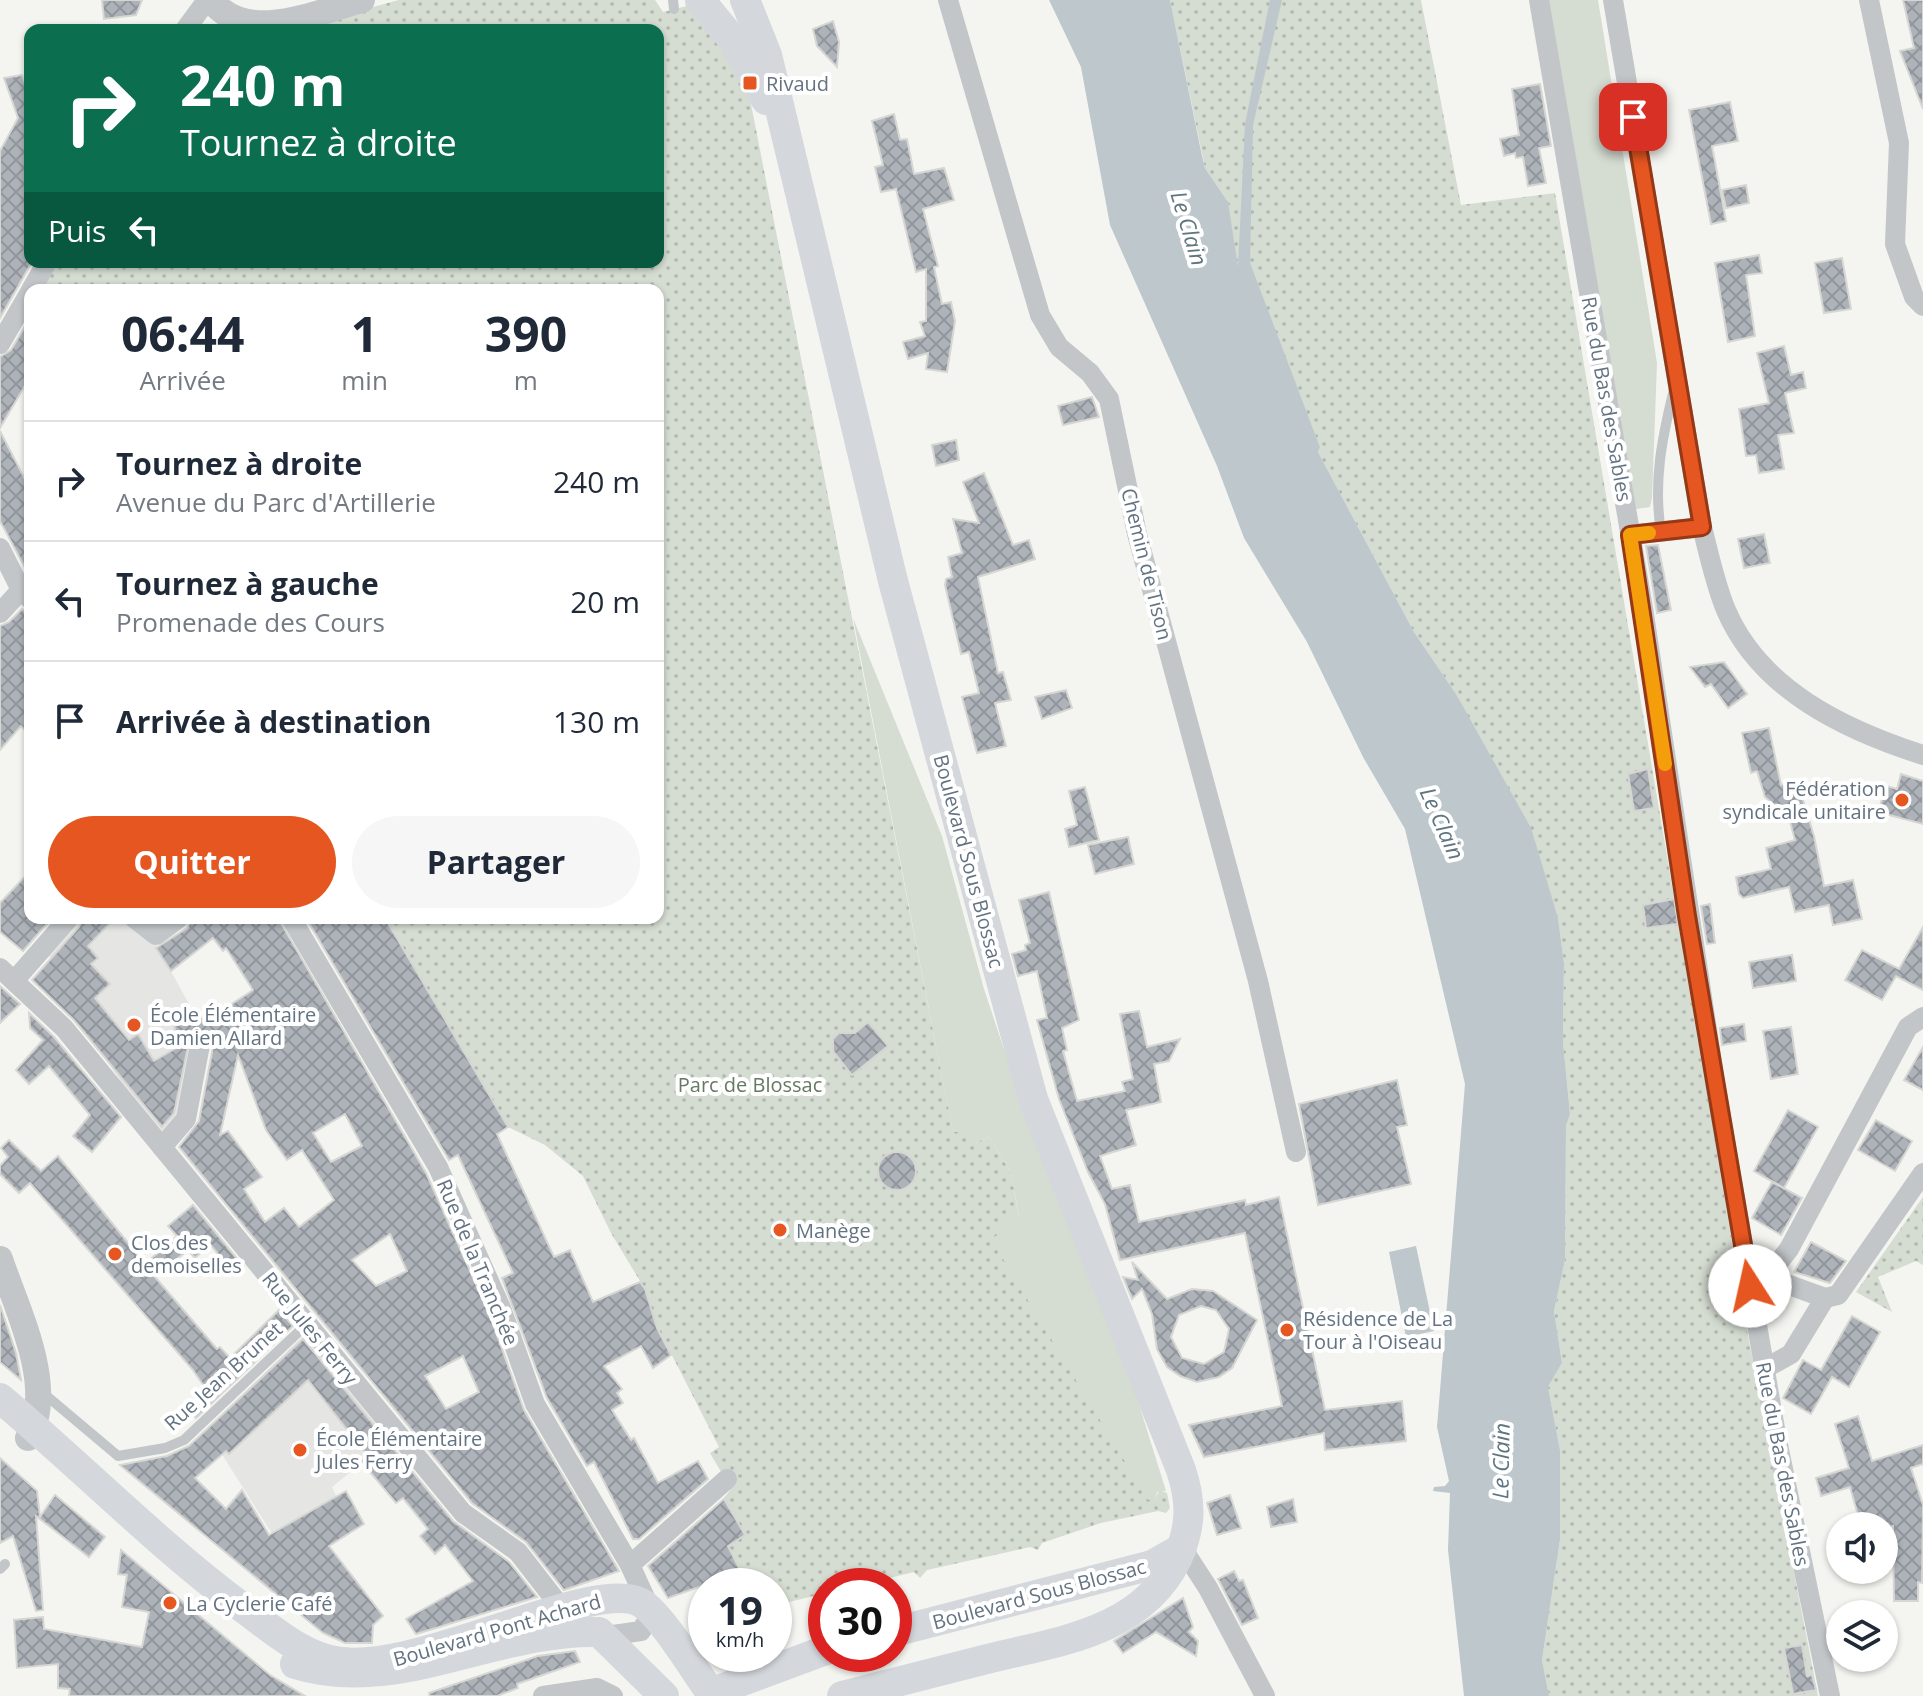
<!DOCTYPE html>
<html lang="fr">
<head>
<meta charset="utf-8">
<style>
  :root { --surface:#fff; --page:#f6f6f7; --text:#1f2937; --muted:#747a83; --line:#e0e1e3; --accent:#e55620 }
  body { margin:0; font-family:"Open Sans",sans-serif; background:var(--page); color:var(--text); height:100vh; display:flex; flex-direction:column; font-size:30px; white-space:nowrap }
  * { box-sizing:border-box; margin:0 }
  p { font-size:26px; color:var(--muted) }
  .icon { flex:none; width:44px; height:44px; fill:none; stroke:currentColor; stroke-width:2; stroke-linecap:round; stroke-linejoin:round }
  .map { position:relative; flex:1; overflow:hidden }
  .drawer { position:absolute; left:24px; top:284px; width:640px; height:640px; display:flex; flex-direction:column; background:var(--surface); border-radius:16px; box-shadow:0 2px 6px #0004 }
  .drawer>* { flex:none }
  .banner { position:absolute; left:24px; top:24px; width:640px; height:244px; border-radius:16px; box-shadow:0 2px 6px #0004; background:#0b6e4f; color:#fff; overflow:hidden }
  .tools { position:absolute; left:1826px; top:1512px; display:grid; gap:16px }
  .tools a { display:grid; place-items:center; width:72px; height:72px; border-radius:50%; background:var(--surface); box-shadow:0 2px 6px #0004; font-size:40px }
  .speed { position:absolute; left:688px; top:1568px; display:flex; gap:16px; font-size:40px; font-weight:700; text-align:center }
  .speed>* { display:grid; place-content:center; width:104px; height:104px; border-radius:50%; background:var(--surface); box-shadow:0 2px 6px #0004; line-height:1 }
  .speed small { font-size:20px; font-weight:400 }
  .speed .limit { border:12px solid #d22; background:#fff; color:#111 }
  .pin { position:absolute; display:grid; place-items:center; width:68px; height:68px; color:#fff; margin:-34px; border-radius:16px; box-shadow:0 4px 12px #0006 }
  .me { position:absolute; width:88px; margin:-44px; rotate:350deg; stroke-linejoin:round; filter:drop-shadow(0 0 6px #0008) }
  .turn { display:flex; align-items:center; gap:28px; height:168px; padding:0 24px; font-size:36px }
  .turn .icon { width:104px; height:104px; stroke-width:2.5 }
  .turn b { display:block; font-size:56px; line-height:68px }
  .then { display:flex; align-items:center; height:76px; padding:0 24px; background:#0003; gap:16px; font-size:30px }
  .eta { display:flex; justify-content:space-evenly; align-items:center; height:136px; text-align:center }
  .eta b { font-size:48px; font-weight:700; line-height:56px }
  .action { display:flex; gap:16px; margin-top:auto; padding:16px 24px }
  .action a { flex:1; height:92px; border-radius:48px; background:var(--accent); color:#fff; font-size:32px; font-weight:700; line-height:92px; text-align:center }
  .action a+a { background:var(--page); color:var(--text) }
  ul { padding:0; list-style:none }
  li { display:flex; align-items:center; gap:24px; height:120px; padding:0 24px; border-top:2px solid var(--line) }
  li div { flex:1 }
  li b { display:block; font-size:30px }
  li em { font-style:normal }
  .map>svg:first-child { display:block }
</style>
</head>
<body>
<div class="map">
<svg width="1923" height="1696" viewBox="0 0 1923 1696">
  <defs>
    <pattern id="park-dots" width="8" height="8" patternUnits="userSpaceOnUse" patternTransform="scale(2)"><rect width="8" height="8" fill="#d5dcd1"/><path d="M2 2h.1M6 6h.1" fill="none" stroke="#b0b7af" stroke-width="1.8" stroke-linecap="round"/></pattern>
    <pattern id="building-cross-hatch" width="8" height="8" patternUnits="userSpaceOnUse" patternTransform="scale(2)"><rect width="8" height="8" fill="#adb3b9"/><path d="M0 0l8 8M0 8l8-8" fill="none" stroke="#90969c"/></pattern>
  </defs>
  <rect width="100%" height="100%" fill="#f4f5f0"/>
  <g fill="#e5e6e4">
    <polygon points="80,918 120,918 145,935 157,946 189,1004 190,1058 179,1117 162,1133 134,1103 105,1057 71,1016 110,983 82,953 65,970 47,955"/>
    <polygon points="304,1335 390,1440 332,1487 353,1531 293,1567 206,1429"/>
  </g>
  <g fill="#d5dcd1">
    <polygon points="1547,0 1598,0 1657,363 1652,498 1650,507 1636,509"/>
    <polygon points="853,618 942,836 984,989 1023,1107 1126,1363 1166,1491 1157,1492 1156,1498 1148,1501 990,1239 1005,1218 1019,1216 1011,1173 989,1137 975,1143 953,1133"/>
  </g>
  <g fill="url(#park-dots)">
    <polygon points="399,0 655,0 663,12 687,6 710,31 749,94 953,1132 962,1132 975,1143 989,1137 1011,1173 1019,1217 1005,1218 999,1234 991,1239 1148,1500 1156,1498 1159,1490 1167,1493 1170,1508 1166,1513 1158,1511 1101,1523 1042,1543 1038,1550 1030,1547 927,1570 920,1578 914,1572 857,1586 826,1586 826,1593 789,1602 785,1610 774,1607 774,1586 719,1586 718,1581 741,1572 728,1545 745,1535 724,1498 731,1489 710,1453 719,1447 657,1326 640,1281 611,1233 583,1176 545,1145 508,1127 385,918 658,918 658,290 42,290 58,262 658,262 658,30 288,30"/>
    <polygon points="1170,0 1421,0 1461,205 1555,193 1747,1330 1818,1696 1549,1696 1542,1660 1560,1540 1560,1450 1548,1387 1562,1363 1554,1311 1565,1260 1566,1126 1570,1114 1563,1042 1564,963 1558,918 1545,878 1456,694 1414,632 1318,452 1320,447 1252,271 1235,265 1228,202 1205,168"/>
    <polygon points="1923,1197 1923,1265 1916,1261 1878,1277 1892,1312 1856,1292"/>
  </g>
  <g fill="#bdc7cc">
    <polygon points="1049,0 1170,0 1202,156 1205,168 1228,202 1238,267 1245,124 1270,0 1282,0 1253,125 1250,263 1320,447 1318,452 1414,632 1456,694 1531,828 1558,918 1564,963 1563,1042 1570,1114 1566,1126 1565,1260 1554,1311 1562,1363 1548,1387 1560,1450 1560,1540 1542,1660 1549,1696 1464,1696 1448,1550 1450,1493 1433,1491 1434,1487 1445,1486 1449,1481 1437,1427 1465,1084 1405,829 1363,757 1307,642 1244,538 1217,466 1110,225 1081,67"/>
    <polygon points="1416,1246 1434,1331 1406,1337 1389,1252"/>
  </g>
  <g fill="url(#building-cross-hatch)" stroke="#d6d6d3" stroke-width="2" fill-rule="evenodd">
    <polygon points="102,0 142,0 136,15 104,19"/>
    <polygon points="1903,0 1923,0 1923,109 1900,51 1914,48"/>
    <polygon points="833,21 839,42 837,67 817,46 813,29"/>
    <polygon points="22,75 30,98 32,262 0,318 0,151 18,118 4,78"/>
    <polygon points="1540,84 1551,146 1539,148 1546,183 1528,186 1523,157 1516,158 1515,153 1504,156 1500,139 1519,135 1512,89"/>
    <polygon points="1730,102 1738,141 1712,146 1726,221 1711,224 1689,110"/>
    <polygon points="894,114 900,140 907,139 914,174 944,168 954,200 923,209 938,266 934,267 942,304 951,302 955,321 947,372 926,369 928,353 908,359 903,342 925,336 920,322 926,321 926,269 916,272 896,189 881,192 875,167 883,165 872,121"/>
    <polygon points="1746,185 1749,203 1726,208 1722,190"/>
    <polygon points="1759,255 1762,273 1746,275 1755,336 1728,342 1715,263"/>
    <polygon points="1842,258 1851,309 1824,313 1815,263"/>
    <polygon points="30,318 30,377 0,428 0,357 11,350"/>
    <polygon points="1784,346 1791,375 1803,372 1806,388 1785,393 1794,433 1778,435 1784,469 1759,473 1756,455 1746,456 1739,409 1769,403 1757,353"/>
    <polygon points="1092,397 1099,417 1063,425 1058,406"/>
    <polygon points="0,431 30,489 30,577 0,521"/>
    <polygon points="956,440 959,460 936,466 932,445"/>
    <polygon points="984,473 1013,545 1029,540 1035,559 978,577 998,673 1003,672 1011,700 995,703 1006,746 977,753 962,697 979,693 969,652 961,654 945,585 946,579 952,577 948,557 962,553 953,519 979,523 963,482"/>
    <polygon points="1764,534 1770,563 1744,568 1738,539"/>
    <polygon points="1658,545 1671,610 1657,613 1646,546"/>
    <polygon points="22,609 30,615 30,736 21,726 0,750 0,626 9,622"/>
    <polygon points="1724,662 1747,694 1728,708 1711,684 1705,687 1690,667"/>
    <polygon points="1066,690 1072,708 1042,719 1035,697"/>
    <polygon points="1769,728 1781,785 1797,780 1814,836 1824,886 1853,880 1862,919 1833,925 1829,905 1795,912 1789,887 1743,898 1739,894 1736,877 1771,869 1766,848 1795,840 1789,818 1765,797 1757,771 1751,773 1742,733"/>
    <polygon points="1648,769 1654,808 1634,811 1628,774"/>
    <polygon points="1901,774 1923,781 1923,824 1878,812 1886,786 1897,789"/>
    <polygon points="1085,787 1099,840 1069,847 1065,829 1077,825 1069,791"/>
    <polygon points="1128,837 1134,864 1095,874 1088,845"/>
    <polygon points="30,871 30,918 52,918 23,951 0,932 0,903"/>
    <polygon points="1049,892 1079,1020 1062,1028 1067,1050 1063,1051 1077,1101 1125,1091 1122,1082 1133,1079 1120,1014 1139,1011 1147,1047 1180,1039 1169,1061 1154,1064 1161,1102 1126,1110 1136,1145 1100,1156 1112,1189 1130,1185 1139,1222 1245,1200 1246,1205 1279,1197 1325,1410 1402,1401 1406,1441 1325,1450 1324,1433 1204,1457 1189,1425 1282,1406 1245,1233 1120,1260 1105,1204 1088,1172 1059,1099 1037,1020 1047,1018 1037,971 1018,976 1012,954 1026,950 1025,945 1030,943 1019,900"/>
    <polygon points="1674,899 1678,924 1646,928 1643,905"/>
    <polygon points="1710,904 1715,943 1707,944 1701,906"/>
    <path d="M 82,918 L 115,918 L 88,946 L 98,958 L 91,964 L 110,984 L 95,998 L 129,1040 L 138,1034 L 154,1061 L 176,1048 L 174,1018 L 218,1013 L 253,990 L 226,948 L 223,951 L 213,938 L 171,971 L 156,948 L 187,928 L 192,918 L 278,918 L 426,1173 L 489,1313 L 524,1410 L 619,1571 L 564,1590 L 526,1542 L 472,1503 L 179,1147 L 199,1121 L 213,1047 L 209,1036 L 196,1033 L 190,1037 L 174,1113 L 162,1127 L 74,1020 L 32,980 L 79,927 ZM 238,1055 L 266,1130 L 287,1160 L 302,1150 L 334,1200 L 299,1227 L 284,1208 L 265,1222 L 244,1189 L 262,1177 L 228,1131 L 220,1135 ZM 345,1114 L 362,1146 L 331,1162 L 313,1133 ZM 390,1234 L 407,1271 L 376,1286 L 352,1260 ZM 463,1356 L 479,1392 L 446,1409 L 425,1376 Z"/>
    <polygon points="306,918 385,918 508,1127 497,1134 554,1257 570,1250 593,1302 640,1282 645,1289 657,1328 671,1355 653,1368 641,1346 604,1366 622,1389 617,1393 623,1403 612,1410 631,1440 634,1438 658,1483 698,1461 708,1479 639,1539 633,1539 594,1462 587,1466 547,1398 502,1278 513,1273 458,1155 449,1160"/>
    <polygon points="1923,927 1923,990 1896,976 1882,1000 1845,980 1862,950 1899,969"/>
    <polygon points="1792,955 1796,981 1753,988 1749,962"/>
    <polygon points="0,986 20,1004 0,1023"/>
    <polygon points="29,1013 54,1037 121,1117 92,1152 73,1136 90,1115 49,1066 29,1084 16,1070 43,1040 30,1028"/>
    <polygon points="868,1022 888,1046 852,1075 833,1051 833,1039 839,1033 855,1033"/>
    <polygon points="1744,1024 1746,1041 1722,1045 1720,1028"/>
    <polygon points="1791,1027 1798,1074 1771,1079 1763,1031"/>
    <polygon points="1923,1047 1923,1090 1904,1080"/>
    <polygon points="1397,1080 1407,1125 1397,1127 1411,1184 1318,1205 1299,1104"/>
    <polygon points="1788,1110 1818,1127 1784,1188 1754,1171"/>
    <polygon points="1876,1120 1912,1141 1895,1171 1858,1150"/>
    <polygon points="9,1140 41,1171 58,1156 145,1264 177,1236 168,1226 193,1205 243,1266 234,1274 210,1244 195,1258 188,1250 155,1277 217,1349 220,1347 230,1358 279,1310 293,1326 196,1418 191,1412 210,1395 193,1370 30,1183 19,1193 0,1174 0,1166 8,1157 1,1148"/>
    <circle cx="897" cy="1171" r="19"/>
    <polygon points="1772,1182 1802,1198 1781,1235 1752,1218"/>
    <polygon points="1811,1242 1846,1261 1830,1283 1794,1272"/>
    <path d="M 1132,1262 L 1167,1299 L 1192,1289 L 1213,1291 L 1257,1320 L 1232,1368 L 1219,1377 L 1197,1382 L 1180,1376 L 1167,1367 L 1157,1349 L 1152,1314 L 1142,1289 L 1132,1299 L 1123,1277 L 1138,1280 ZM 1201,1306 L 1216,1310 L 1229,1329 L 1224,1352 L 1204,1364 L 1182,1358 L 1171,1337 L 1179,1315 Z"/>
    <polygon points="0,1305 16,1353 21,1380 0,1362"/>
    <polygon points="1852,1316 1880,1332 1849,1387 1832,1377 1811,1414 1783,1398 1803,1360 1821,1370"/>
    <polygon points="303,1339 453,1521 509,1562 537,1597 416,1634 406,1619 473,1581 445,1545 435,1554 420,1536 428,1529 403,1498 396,1503 360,1460 367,1455 308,1380 229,1454 226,1451 195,1478 226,1509 242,1490 269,1535 346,1491 364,1524 329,1546 383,1616 373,1625 372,1643 345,1643 323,1633 120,1465 167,1456 189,1446"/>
    <polygon points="1858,1416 1872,1461 1923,1445 1923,1464 1911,1468 1923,1505 1922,1583 1918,1582 1918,1601 1894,1601 1893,1526 1884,1529 1884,1526 1861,1526 1850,1487 1821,1496 1816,1478 1849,1468 1835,1424"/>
    <polygon points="0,1458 37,1491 40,1517 55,1495 105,1537 89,1557 36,1516 43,1610 36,1611 13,1536 0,1543"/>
    <polygon points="1230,1495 1241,1528 1217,1535 1207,1503"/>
    <polygon points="724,1499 745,1535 728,1546 741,1572 668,1598 648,1566"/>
    <polygon points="1293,1499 1297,1522 1271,1527 1267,1507"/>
    <polygon points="121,1550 270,1675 305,1696 69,1696 70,1689 58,1688 58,1664 17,1668 14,1620 43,1617 44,1629 142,1647 149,1612 122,1607 127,1575 118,1574"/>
    <polygon points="1234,1571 1239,1581 1243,1580 1258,1618 1242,1625 1218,1579"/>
    <polygon points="1183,1598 1193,1627 1189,1632 1198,1641 1196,1656 1156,1632 1123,1653 1114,1641"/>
    <polygon points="1802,1645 1807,1676 1812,1675 1816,1690 1793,1694 1784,1648"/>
    <polygon points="575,1651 580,1662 517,1684 518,1688 497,1696 430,1696 429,1693 538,1656"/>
  </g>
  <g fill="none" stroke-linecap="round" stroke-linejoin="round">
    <g stroke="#c2c6c9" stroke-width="10">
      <polyline points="673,0 674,9"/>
      <polyline points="150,29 169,30"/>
      <path d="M 1661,532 C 1653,482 1662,438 1674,389"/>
      <polyline points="42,1392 118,1456 165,1448 184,1440 307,1324"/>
      <polyline points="0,1569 5,1564"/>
    </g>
    <g stroke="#c2c6c9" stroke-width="20">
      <polyline points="948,0 1040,315 1059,347 1090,373 1109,399 1137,534 1258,981 1296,1152"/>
      <polyline points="1539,0 1643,608 1716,1089 1777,1440 1830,1696"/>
      <path d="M 1613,0 L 1702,527 C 1709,554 1715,584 1726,610 C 1760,690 1845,730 1923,755"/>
      <polyline points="1869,0 1899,143 1895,244 1914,297 1923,306"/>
      <polyline points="185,30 207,0"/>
      <polyline points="31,290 47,262"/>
      <polyline points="0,344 30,292"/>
      <polyline points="1630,535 1702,527"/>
      <polyline points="0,548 21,590 30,599"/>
      <polyline points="0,613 21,590"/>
      <polyline points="134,918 156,935 179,918"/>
      <polyline points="291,918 438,1167 501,1308 535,1404 630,1565 652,1613 641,1631 606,1636"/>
      <polyline points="0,968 64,1028 463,1513 518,1552 563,1610"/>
      <polyline points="14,981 69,918"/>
      <polyline points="162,1147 186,1119 200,1045"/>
      <polyline points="1767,1277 1825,1298 1838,1295 1923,1173"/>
      <polyline points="1750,1286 1767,1277 1789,1249 1908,1027 1923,1017"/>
      <polyline points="1764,1369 1791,1354 1825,1298"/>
      <polyline points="1182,1548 1208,1588 1265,1696"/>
      <polyline points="630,1565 727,1479"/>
      <polyline points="543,1696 597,1688 613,1696"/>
    </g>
    <g stroke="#c2c6c9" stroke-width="26">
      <path d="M 211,0 C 247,46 317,12 362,0"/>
      <path d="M 0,1259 C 17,1310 57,1388 28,1438"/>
    </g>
    <g stroke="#d4d8dc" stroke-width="30">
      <polyline points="700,0 732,39 766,100"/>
      <path d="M 745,0 L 767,55 L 893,581 L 1033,1099 L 1181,1470 C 1192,1503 1191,1528 1177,1559 C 1142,1631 1061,1641 991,1658 C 941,1671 892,1683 842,1696"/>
      <path d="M 0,1398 C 82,1467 157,1544 243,1608 C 269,1627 295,1650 326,1659 C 406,1684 597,1572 643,1604 C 664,1619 696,1673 713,1696"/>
      <polyline points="894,1632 1152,1565 1182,1548"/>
      <path d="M 295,1664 C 396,1696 495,1629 599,1632 L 664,1696"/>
      <polyline points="710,1693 826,1650"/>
    </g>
  </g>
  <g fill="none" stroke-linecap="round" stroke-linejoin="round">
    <defs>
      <polyline id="route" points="1633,117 1702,527 1630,535 1687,916 1750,1286"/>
    </defs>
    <use href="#route" stroke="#953815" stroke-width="20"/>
    <use href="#route" stroke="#e55620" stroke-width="14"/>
    <polyline stroke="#f59e0b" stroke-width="14" points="1649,533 1630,535 1665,764"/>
  </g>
  <g fill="#e55620" stroke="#fff" stroke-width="3">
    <rect x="742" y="75" width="16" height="16" rx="4"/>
    <circle cx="1902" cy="800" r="8"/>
    <circle cx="134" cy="1025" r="8"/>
    <circle cx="780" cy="1230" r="8"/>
    <circle cx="115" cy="1254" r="8"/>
    <circle cx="1287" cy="1330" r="8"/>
    <circle cx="300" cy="1450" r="8"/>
    <circle cx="170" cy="1603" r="8"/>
  </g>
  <g text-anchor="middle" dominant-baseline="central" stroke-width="8" stroke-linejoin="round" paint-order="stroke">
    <g font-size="20" fill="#637382" stroke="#fff" text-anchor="start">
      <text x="766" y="83">Rivaud</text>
      <text x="1886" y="788" text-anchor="end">Fédération<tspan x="1886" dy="23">syndicale unitaire</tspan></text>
      <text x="150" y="1014">École Élémentaire<tspan x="150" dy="23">Damien Allard</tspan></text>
      <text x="796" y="1230">Manège</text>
      <text x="131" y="1242">Clos des<tspan x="131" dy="23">demoiselles</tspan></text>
      <text x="1303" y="1318">Résidence de La<tspan x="1303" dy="23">Tour à l'Oiseau</tspan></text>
      <text x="316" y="1438">École Élémentaire<tspan x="316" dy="23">Jules Ferry</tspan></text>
      <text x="186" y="1603">La Cyclerie Café</text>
    </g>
    <g font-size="20" fill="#637382" stroke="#fff">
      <text transform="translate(1607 399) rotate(80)">Rue du Bas des Sables</text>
      <text transform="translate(1147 564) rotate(76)">Chemin de Tison</text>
      <text transform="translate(969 861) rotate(75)">Boulevard Sous Blossac</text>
      <text transform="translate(478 1262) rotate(67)">Rue de la Tranchée</text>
      <text transform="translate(310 1328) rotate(51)">Rue Jules Ferry</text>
      <text transform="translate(223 1376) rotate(-42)">Rue Jean Brunet</text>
      <text transform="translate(1783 1464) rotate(79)">Rue du Bas des Sables</text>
      <text transform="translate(1039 1594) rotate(-15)">Boulevard Sous Blossac</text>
      <text transform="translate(497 1630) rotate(-16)">Boulevard Pont Achard</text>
    </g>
    <g font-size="20" fill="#667962" stroke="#fff">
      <text x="750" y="1084">Parc de Blossac</text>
    </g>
    <g font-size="22" font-style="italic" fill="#5f757f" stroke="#fff">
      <text transform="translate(1190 228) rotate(73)">Le Clain</text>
      <text transform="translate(1443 823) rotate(66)">Le Clain</text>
      <text transform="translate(1500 1461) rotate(-89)">Le Clain</text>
    </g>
  </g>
</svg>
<div class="tools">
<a><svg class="icon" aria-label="sound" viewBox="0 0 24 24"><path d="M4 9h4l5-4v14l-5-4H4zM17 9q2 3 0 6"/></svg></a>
<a><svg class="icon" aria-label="layers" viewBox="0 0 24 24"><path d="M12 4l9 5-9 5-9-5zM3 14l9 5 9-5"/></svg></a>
</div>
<div class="speed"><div>19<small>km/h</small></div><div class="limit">30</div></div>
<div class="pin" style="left:1633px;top:117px;background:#d93025"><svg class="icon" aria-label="arrive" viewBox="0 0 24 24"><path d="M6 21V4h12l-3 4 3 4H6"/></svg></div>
<svg class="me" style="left:1750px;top:1286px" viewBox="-20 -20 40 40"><circle r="19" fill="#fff"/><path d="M0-13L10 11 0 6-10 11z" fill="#e55620"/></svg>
<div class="banner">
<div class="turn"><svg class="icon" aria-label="right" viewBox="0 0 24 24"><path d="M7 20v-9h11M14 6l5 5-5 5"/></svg><div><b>240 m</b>Tournez à droite</div></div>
<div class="then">Puis<svg class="icon" aria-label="left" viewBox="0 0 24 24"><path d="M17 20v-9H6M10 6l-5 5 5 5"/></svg></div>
</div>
<section class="drawer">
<div class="eta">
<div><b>06:44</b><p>Arrivée</p></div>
<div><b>1</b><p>min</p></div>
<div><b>390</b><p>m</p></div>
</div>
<ul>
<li><svg class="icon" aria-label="right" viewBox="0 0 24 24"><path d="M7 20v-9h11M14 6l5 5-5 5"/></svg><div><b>Tournez à droite</b><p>Avenue du Parc d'Artillerie</p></div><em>240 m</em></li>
<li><svg class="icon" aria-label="left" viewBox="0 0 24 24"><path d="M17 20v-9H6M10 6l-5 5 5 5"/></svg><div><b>Tournez à gauche</b><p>Promenade des Cours</p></div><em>20 m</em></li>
<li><svg class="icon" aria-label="arrive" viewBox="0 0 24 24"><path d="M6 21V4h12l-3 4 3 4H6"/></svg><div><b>Arrivée à destination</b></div><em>130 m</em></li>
</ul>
<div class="action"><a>Quitter</a><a>Partager</a></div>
</section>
</div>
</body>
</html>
